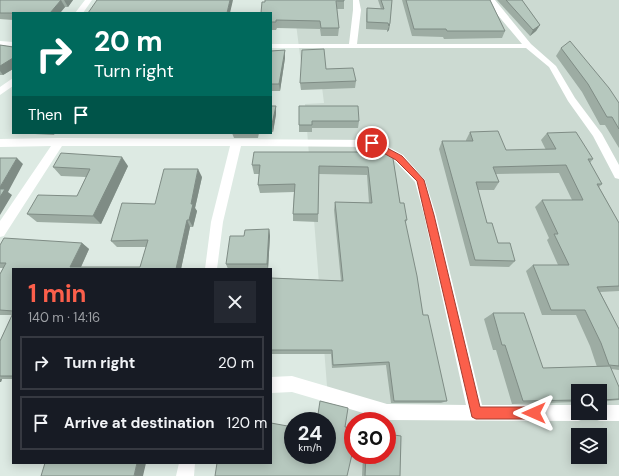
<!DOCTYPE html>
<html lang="en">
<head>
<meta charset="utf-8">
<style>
  :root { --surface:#171b24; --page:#242831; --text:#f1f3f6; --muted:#9ea1a6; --line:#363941; --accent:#fb5f4b }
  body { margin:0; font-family:"DM Sans",sans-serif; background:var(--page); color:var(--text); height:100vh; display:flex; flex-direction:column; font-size:15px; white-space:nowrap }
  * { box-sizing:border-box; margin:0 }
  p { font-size:13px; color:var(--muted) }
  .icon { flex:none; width:22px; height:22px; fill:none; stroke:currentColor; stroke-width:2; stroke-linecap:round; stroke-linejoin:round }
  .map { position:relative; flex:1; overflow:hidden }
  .drawer { position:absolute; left:12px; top:268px; width:260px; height:196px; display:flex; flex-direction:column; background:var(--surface); border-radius:0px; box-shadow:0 2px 10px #0003 }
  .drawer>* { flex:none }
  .hud { position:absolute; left:12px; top:12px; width:260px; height:122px; border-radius:0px; box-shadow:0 2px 10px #0003; background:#00695c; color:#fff; overflow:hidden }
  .buttons { position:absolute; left:571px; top:384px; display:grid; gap:8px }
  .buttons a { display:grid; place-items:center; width:36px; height:36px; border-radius:0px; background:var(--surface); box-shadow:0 2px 10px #0003; font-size:20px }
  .speed { position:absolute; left:284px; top:412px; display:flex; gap:8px; font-size:20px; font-weight:700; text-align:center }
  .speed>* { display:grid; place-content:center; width:52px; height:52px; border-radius:50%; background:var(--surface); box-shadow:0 2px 10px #0003; line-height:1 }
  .speed small { font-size:10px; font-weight:400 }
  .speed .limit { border:6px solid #d22; background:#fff; color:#111 }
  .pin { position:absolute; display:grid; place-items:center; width:34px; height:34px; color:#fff; margin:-17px; border:2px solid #fff; border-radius:50%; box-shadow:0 1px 4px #0007 }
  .me { position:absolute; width:44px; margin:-22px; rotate:270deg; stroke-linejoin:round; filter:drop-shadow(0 0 3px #0008) }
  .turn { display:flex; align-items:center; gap:14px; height:84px; padding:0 16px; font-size:18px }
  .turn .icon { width:52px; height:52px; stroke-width:2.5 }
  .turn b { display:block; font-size:28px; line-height:34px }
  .then { display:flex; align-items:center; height:38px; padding:0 16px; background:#0003; gap:8px; font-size:15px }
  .round { display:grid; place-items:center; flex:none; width:42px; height:42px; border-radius:0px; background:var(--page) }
  .summary { display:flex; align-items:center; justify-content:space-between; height:68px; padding:0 16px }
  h1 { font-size:24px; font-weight:700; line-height:30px; color:var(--accent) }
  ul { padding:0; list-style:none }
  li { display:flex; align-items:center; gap:12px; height:54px; margin:0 8px 6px; padding:0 8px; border:2px solid var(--line); border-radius:0px }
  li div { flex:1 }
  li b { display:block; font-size:15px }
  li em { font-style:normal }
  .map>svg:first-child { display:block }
</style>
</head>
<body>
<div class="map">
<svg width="619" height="476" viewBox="0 0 619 476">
  <rect width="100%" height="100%" fill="#ddeae3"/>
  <path fill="#ccdad2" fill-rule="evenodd" d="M 293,0 L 619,0 L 619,476 L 334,476 L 305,104 L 324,103 L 321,79 L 303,79 ZM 578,391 L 600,391 L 600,413 L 578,413 ZM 353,421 L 387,421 L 387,455 L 353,455 ZM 578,435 L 600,435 L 600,457 L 578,457 Z"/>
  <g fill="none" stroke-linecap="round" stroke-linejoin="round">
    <g fill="#fff" fill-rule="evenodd">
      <polygon points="85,0 92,0 83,13 75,13"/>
      <polygon points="353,0 359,0 361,10 357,44 522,44 496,13 489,0 495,0 531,44 556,66 575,98 602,134 619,165 619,179 615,178 593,136 568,101 549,67 526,48 271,48 271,44 349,44 353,10"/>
      <polygon points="0,41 13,42 13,46 0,45"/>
      <polygon points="13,78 13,86 0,95 0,87"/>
      <polygon points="59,138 376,140 403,155 425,180 436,215 482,405 578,405 578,413 586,413 584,419 578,421 387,420 292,392 271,393 271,377 292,376 387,404 466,405 424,215 415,182 395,161 370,147 241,146 223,222 217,269 205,269 211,222 230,146 62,146 4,236 0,237 0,221 51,146 0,147 0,139"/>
      <polygon points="600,405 619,405 619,421 600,421 594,419 592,413 600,413"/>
      <polygon points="179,463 195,463 194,476 176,476"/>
    </g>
  </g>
  <g fill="#9daca3">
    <polygon points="0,0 73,0 68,7 65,7 60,13 13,13 13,20 0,19"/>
    <polygon points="344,0 344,9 337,9 339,28 338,36 321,36 320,29 277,28 276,30 271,30 271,13"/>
    <polygon points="378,0 392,0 389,30 387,32 387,30 366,29 366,15 367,8 381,9"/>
    <polygon points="402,0 490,0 505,31 502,38 444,39 443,37 412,36"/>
    <polygon points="497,0 522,0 540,25 536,31 530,36"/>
    <polygon points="0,45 13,47 13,69 3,75 0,75"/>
    <polygon points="561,48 619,103 619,148 605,125 600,125 582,92 556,56"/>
    <polygon points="285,50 285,58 280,91 271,91 271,51"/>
    <polygon points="326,69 356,81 355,88 301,90 300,83"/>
    <polygon points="271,106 276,114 273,132 271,132"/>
    <polygon points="299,106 359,121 358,128 312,128 312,132 299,132"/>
    <polygon points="470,132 506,150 546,150 541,140 547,133 593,159 590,163 602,184 599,187 619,223 619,291 600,292 619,329 619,370 611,369 619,387 619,400 609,401 600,402 600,391 578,391 578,402 512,404 496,350 493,350 484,319 493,313 543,368 597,367 590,346 576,315 542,315 526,271 533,265 558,265 547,240 549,238 535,207 542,200 572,200 559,173 496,174 499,182 494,190 478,190 487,223 498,243 515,261 509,267 470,266 439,149 442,141 466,141 466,140"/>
    <polygon points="34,133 55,133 54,135 35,134"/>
    <polygon points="232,133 259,133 258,138 234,138"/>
    <polygon points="392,152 400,203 407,220 405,223 423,315 447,401 441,403 391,403 386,365 332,368 331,354 271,354 271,278 341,281 334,210 335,202 369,203 367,175 319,174 318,222 293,221 293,214 294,192 260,193 258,185 259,174 254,174 252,165"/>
    <polygon points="128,166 101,224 37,222 27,214 77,196 86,177 61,176 53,167"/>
    <polygon points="202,177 195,208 197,211 193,227 190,227 181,269 13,269 13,379 2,379 1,382 0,382 0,341 12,315 0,315 0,274 3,268 0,268 0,245 82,243 89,249 81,267 140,267 146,247 117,247 111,241 155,204"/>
    <polygon points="269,229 270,236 268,269 228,269 226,264 244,236"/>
    <polygon points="363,455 387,455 400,476 362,476"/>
  </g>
  <g fill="#7f8c85">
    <polygon points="61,0 65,7 60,13 50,13"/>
    <polygon points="64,0 73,0 68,7"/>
    <polygon points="230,0 233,0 230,13 227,13"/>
    <polygon points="390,23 389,30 387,32"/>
    <polygon points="540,25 536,31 530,36 533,30"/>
    <polygon points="285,50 285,58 280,91 279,84"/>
    <polygon points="13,58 13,69 3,75 0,71 0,66"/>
    <polygon points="276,106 276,114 273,132 272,124"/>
    <polygon points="122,157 128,166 101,224 93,216"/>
    <polygon points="17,158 23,164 8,192 12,195 0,215 0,187"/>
    <polygon points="198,169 202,177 195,208 197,211 193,227 189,220 191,204"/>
    <polygon points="187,220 190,227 181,269 176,269"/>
    <polygon points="269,229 270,236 268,269 267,264"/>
    <polygon points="82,243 89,249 80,269 70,267"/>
    <polygon points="0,379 2,379 1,382 0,382"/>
    <polygon points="137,463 146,463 143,476 134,476"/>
  </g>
  <g fill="#b6c8be" stroke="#7f8c85">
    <polygon points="0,0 61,0 50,13 0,13"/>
    <polygon points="97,0 230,0 227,13 88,13"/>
    <polygon points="265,0 344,0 344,1 336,1 339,28 321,28 320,21 276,20 276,22 271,22 271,13 261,13 262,2 265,2"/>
    <polygon points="381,0 392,0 390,23 389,26 388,23 367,22 367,8 384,9"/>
    <polygon points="406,0 490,0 505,31 447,31 446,29 414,29"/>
    <polygon points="506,0 522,0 540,25 533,30"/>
    <polygon points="570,41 609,88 619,103 619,129 612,117 607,117 588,84 561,48"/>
    <polygon points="0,45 13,47 13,58 0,66"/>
    <polygon points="324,49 326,69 353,68 356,81 300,83 302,50"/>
    <polygon points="285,50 279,84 271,84 271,51"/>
    <polygon points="271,106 276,106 272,124 271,124"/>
    <polygon points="299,106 358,106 359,121 312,121 312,125 299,125"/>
    <polygon points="498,131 506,150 556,149 547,133 576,132 593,159 588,159 602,184 597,184 619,223 619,286 597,287 619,329 619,366 609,365 601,343 585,310 551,310 533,265 569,265 554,234 558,234 542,200 583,200 566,165 493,167 499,182 476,182 487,223 492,223 498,243 510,243 515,261 475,260 442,141 473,141 470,132"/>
    <polygon points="254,152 392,152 400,203 404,203 407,220 405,220 417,276 423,315 428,315 447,401 394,401 389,362 333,365 332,350 271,350 271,278 343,281 335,202 372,203 368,167 319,166 318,214 293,214 295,184 258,185 260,165 252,165"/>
    <polygon points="61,153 122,157 93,216 27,214 38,195 77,196 90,169 53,167"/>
    <polygon points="0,158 17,158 0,187"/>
    <polygon points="164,169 198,169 191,204 193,204 189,220 187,220 176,269 13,269 13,311 0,310 0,274 6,263 0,263 0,245 4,238 82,243 70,267 140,267 148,240 111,241 122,203 155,204"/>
    <polygon points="0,189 5,189 0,197"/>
    <polygon points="269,229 267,264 226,264 230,236 244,236 245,230"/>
    <polygon points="13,313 13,376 0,376 0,341"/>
    <polygon points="493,313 524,313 543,368 610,366 619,387 619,399 600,400 600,391 578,391 578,400 523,401 505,345 502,345"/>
    <polygon points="320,401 348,408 345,427 353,428 353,450 347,476 215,476 217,463 271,463 271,423 293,427 293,455 327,455 327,421 317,421"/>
    <polygon points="387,434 401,436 400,476 365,476 366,455 387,455"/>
    <polygon points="45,463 137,463 134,476 41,476"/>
  </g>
  <polygon fill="#fb5f4b" stroke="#a33e31" points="369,141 374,141 402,156 424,180 434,215 480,407 534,407 538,409 540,413 538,417 534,419 476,419 472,417 417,181 396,160 369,145"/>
</svg>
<div class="buttons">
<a><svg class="icon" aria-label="search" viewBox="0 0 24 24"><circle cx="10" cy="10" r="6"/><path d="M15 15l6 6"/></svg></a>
<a><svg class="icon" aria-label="layers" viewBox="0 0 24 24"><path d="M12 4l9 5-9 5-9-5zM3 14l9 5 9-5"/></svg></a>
</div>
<div class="speed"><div>24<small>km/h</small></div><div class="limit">30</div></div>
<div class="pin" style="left:372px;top:143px;background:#d93025"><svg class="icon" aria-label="arrive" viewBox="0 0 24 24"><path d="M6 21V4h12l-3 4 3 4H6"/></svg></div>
<svg class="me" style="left:534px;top:413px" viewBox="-20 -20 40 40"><path d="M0-17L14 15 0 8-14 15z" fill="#fb5f4b" stroke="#fff" stroke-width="4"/></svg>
<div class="hud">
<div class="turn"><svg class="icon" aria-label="right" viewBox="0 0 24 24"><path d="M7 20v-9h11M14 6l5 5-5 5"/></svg><div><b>20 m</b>Turn right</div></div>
<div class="then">Then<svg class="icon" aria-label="arrive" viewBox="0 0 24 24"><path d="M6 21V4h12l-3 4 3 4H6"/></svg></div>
</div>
<section class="drawer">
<div class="summary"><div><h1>1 min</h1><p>140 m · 14:16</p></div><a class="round"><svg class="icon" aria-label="close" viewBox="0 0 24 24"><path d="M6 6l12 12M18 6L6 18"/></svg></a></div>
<ul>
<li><svg class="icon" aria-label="right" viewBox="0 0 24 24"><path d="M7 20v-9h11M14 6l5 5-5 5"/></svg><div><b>Turn right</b></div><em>20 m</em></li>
<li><svg class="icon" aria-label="arrive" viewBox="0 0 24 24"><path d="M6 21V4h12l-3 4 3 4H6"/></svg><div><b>Arrive at destination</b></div><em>120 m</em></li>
</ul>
</section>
</div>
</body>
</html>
